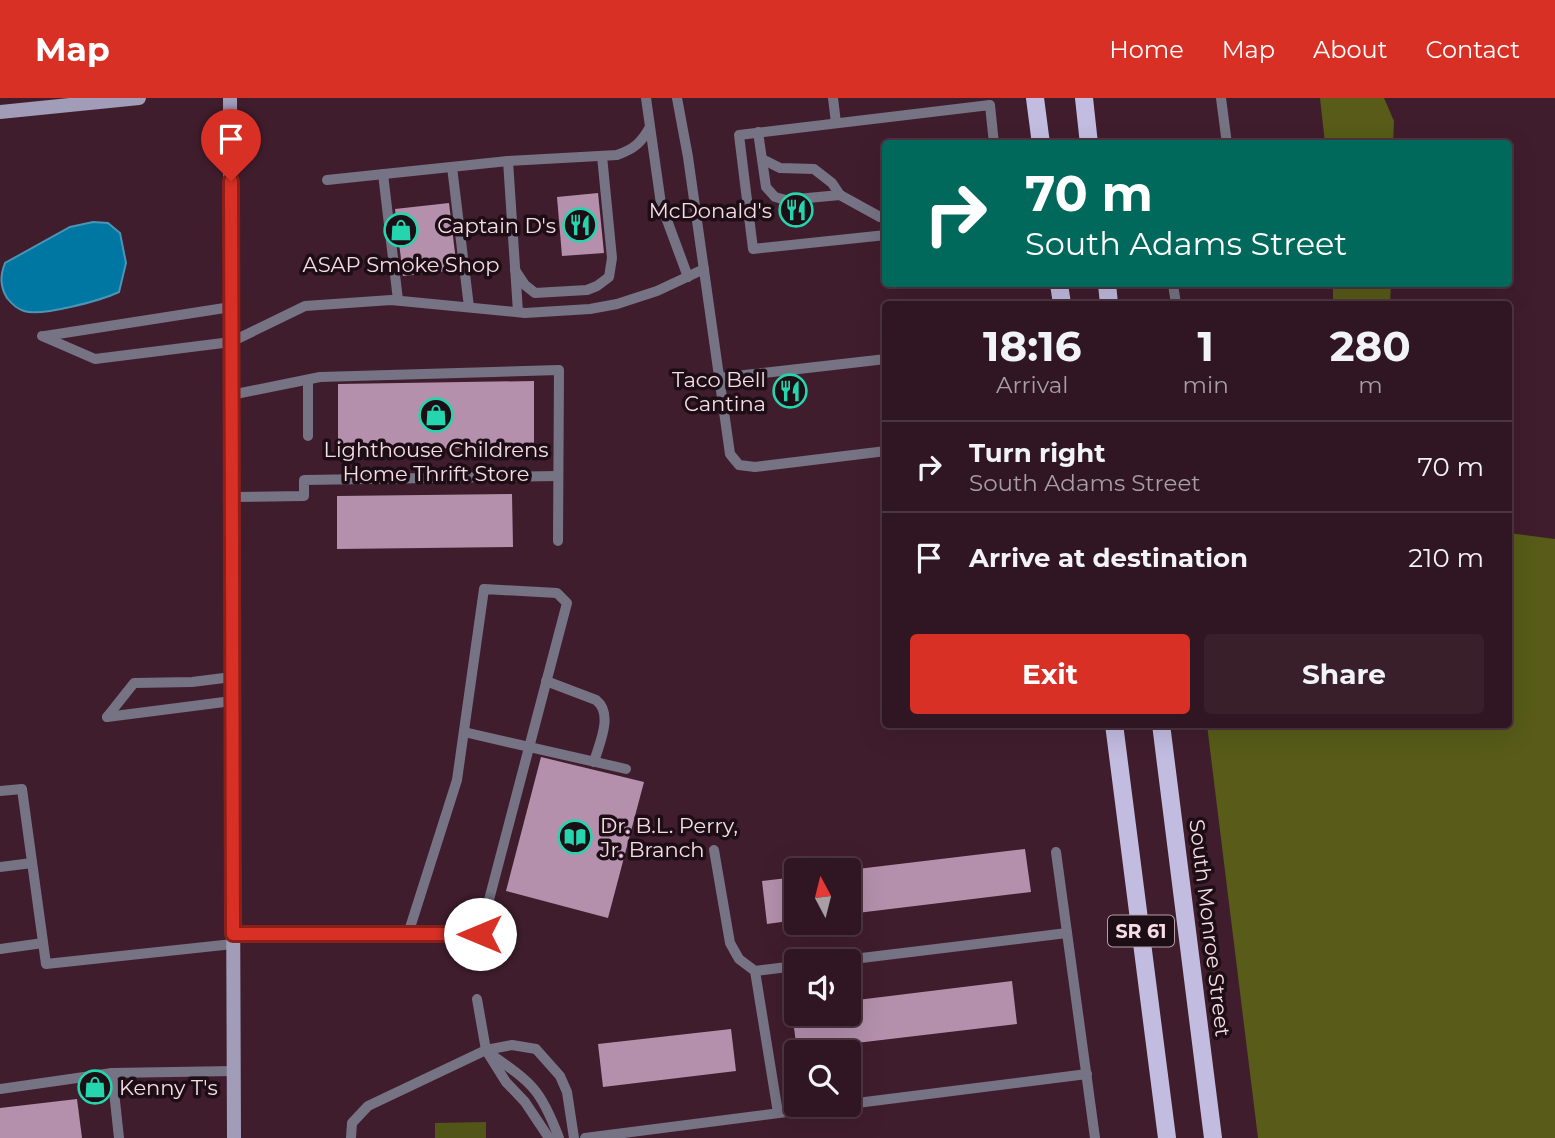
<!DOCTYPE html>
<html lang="en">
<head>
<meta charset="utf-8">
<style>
  :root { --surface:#301622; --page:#381f2a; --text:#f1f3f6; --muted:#a89fa5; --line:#4b3540; --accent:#d93025 }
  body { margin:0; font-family:Montserrat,sans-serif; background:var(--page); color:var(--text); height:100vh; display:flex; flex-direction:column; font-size:26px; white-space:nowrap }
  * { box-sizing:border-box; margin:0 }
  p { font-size:23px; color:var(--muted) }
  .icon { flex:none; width:38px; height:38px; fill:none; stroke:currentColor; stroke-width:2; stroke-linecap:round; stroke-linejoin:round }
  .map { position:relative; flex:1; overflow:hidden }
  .side { position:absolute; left:882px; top:203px; width:630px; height:427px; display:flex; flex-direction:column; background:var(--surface); border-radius:7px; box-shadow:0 7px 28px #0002,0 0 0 2px var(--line) }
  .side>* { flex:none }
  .guide { position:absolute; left:882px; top:42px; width:630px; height:147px; border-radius:7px; box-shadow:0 7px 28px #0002,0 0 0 2px var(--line); background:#00695c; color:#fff; overflow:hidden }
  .needle { width:46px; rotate:353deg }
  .fabs { position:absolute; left:784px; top:760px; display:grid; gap:14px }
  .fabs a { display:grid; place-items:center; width:77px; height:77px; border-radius:7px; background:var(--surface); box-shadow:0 7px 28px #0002,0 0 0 2px var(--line); font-size:35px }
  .pin { position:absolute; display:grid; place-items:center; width:60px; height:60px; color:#fff; margin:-72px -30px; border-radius:50% 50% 50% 0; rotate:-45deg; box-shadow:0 0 7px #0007 }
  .pin .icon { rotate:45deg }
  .me { position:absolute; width:77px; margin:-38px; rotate:270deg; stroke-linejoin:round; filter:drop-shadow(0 0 5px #0008) }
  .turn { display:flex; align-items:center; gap:24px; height:147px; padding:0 28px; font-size:32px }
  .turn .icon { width:91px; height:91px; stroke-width:2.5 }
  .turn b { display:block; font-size:49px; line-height:60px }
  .eta { display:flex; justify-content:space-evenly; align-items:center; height:119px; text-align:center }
  .eta b { font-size:42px; font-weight:700; line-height:49px }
  .action { display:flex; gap:14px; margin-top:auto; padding:14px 28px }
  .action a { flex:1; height:80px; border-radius:7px; background:var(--accent); color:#fff; font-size:28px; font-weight:700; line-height:80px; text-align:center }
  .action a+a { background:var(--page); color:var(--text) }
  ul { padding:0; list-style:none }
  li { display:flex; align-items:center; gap:21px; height:91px; padding:0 28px; border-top:2px solid var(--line) }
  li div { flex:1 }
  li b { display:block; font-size:26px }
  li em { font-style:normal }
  header { display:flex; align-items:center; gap:42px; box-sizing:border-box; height:98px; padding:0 35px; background:var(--accent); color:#fff }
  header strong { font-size:33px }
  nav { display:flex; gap:38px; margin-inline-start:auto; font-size:24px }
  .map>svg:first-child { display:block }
</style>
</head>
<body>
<header>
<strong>Map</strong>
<nav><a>Home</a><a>Map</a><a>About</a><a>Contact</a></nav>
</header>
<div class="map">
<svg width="1555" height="1040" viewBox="0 0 1555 1040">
  <rect width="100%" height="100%" fill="#401d2d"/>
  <polygon fill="#515517" points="486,1024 486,1040 435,1040 435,1025"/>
  <g fill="#585c18">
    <polygon points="1320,0 1384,0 1394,23 1393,45 1325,45"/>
    <polygon points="1333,186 1391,186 1390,206 1333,206"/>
    <polygon points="1509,435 1555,441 1555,1040 1258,1040 1207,627 1508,626"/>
  </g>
  <path fill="#0076a2" stroke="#4a95b6" stroke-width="2" d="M 93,124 L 108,125 L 120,135 L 126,165 L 119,194 C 102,202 41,219 24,213 C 17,211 11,205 7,200 C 0,188 0,178 5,165 L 70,129 Z"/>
  <g fill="#b490ad">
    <polygon points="598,95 604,155 562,158 557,99"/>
    <polygon points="449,105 457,172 403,178 395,111"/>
    <polygon points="534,283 534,350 338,351 338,286"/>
    <polygon points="512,396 513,449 337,451 337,398"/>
    <polygon points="541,659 644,684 608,820 506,793"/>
    <polygon points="1025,751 1031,794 849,816 849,772"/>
    <polygon points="796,779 796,822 767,826 762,783"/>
    <polygon points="1012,883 1017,926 797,952 792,915 849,915 849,903"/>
    <polygon points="731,931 736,973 603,989 598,946"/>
    <polygon points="77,1001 82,1040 0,1040 0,1010"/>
  </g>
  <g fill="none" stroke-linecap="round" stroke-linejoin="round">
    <g stroke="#767384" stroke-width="10">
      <polyline points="646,0 661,106 688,179"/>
      <polyline points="677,0 688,59 730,356 739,367 755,369 886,353"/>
      <polyline points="833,0 836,25"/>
      <polyline points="1221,0 1227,46"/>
      <polyline points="758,34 766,89 775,99 786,102 840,97 880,119 886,118"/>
      <polyline points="762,61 780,70 814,71 832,85 840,97"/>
      <polyline points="508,63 518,214"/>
      <polyline points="452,69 469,209"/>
      <polyline points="383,76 398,202"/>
      <path d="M 327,82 L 508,63 L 617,57 C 634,51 641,45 650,29"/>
      <polyline points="886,137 753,151 739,37 990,7 994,46"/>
      <polyline points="515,172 525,187 535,195 587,192 597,188 609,179 612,160 602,58"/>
      <polyline points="1173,186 1176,206"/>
      <polyline points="42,238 95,261 231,244 305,208 391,202 525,215 590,211 617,206 657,193 704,171"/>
      <polyline points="45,238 231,209"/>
      <polyline points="719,280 886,261"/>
      <polyline points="231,297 320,279 559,272 558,443"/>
      <polyline points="308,338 308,282"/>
      <polyline points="232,399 304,398 304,382 558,378"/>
      <path d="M 546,583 L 596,602 C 614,616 599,646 594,664"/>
      <polyline points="107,619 134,585 192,584 232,579"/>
      <polyline points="107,619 232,603"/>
      <polyline points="464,634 626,671"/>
      <polyline points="0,693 22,691 46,866 233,846"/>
      <polyline points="714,752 730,845 739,861 755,873 778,1015"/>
      <polyline points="1056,754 1095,1040"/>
      <polyline points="0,769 32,765"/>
      <polyline points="233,836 480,836"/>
      <polyline points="408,836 457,682 484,491 557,495 567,505 475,855"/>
      <polyline points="0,851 43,845"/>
      <polyline points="837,863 1067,835"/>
      <polyline points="755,873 796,868"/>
      <polyline points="477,901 486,952 506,984 525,1004 549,1040"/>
      <path d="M 492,957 C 533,986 541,992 559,1040"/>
      <polyline points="112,975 119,1040"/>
      <polyline points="0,991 112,975 234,973"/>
      <polyline points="849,1006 1087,976"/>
      <polyline points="351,1040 352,1025 368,1008 486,952 512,947 536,951 560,978 567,994 574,1040"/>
      <polyline points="585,1040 849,1006"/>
    </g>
    <g stroke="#a19cb8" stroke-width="14">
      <polyline points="230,0 234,1040"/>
      <polyline points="0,14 139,0"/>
    </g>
    <g stroke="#c2bce0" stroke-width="18">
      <polyline points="1035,0 1041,46"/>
      <polyline points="1084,0 1089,46"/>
      <polyline points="1059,186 1062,206"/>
      <polyline points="1107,186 1109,206"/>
      <polyline points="1114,626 1167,1040"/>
      <polyline points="1161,626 1213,1040"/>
    </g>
  </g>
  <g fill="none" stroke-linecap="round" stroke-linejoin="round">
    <defs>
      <polyline id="route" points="231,83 233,836 480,836"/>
    </defs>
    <use href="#route" stroke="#8d1f18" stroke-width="18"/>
    <use href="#route" stroke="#d93025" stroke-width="12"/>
  </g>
  <defs>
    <symbol id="restaurant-ring" viewBox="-11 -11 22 22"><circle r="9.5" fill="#1d0d14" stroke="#24d5ae" stroke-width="1.5"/><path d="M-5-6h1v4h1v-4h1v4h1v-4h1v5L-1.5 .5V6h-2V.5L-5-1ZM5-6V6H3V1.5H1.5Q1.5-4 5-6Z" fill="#24d5ae"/></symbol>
    <symbol id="shop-ring" viewBox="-11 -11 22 22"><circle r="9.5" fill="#1d0d14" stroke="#24d5ae" stroke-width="1.5"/><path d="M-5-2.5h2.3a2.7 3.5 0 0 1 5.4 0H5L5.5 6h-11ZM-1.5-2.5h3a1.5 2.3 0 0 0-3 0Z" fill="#24d5ae"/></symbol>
    <symbol id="library-ring" viewBox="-11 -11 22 22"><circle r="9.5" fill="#1d0d14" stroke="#24d5ae" stroke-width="1.5"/><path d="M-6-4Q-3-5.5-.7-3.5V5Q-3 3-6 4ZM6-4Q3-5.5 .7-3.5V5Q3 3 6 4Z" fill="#24d5ae"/></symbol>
  </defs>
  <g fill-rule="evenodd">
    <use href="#restaurant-ring" x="777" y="93" width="38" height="38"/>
    <use href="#restaurant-ring" x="561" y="108" width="38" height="38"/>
    <use href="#shop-ring" x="382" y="113" width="38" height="38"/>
    <use href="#restaurant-ring" x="771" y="274" width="38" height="38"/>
    <use href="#shop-ring" x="417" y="298" width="38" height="38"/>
    <use href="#library-ring" x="556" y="720" width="38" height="38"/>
    <use href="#shop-ring" x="76" y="970" width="38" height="38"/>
  </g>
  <g text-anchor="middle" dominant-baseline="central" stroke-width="7" stroke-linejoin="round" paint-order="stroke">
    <rect fill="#1d0d14" stroke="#b49ea6" stroke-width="2" x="1108" y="817.5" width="66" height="31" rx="5"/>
    <g font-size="19" font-weight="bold" fill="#f5dce5">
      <text x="1141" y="833">SR 61</text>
    </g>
    <g font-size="21" fill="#f5dce5" stroke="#1d0d14" text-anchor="end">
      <text x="772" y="112">McDonald's</text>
      <text x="556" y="127">Captain D's</text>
      <text x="401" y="166" text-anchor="middle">ASAP Smoke Shop</text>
      <text x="766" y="281">Taco Bell<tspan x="766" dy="24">Cantina</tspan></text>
      <text x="436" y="351" text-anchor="middle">Lighthouse Childrens<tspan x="436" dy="24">Home Thrift Store</tspan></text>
      <text x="600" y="727" text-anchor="start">Dr. B.L. Perry,<tspan x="600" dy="24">Jr. Branch</tspan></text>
      <text x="119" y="989" text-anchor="start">Kenny T's</text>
    </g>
    <g font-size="21" fill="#f5dce5" stroke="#1d0d14">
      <text transform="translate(1210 830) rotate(83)">South Monroe Street</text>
    </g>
  </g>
</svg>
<div class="fabs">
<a><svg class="needle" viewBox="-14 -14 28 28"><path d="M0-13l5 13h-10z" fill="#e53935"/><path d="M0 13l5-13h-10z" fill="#a89fa5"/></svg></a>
<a><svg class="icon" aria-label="sound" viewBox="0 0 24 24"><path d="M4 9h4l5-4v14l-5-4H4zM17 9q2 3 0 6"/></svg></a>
<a><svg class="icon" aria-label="search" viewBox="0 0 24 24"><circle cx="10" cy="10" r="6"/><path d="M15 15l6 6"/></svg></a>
</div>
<div class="pin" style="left:231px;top:83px;background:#d93025"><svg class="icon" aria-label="arrive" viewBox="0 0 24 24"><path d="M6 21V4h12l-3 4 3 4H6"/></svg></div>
<svg class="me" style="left:480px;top:836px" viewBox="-20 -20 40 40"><circle r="19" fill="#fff"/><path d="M0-13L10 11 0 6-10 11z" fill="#d93025"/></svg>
<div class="guide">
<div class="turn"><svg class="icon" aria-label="right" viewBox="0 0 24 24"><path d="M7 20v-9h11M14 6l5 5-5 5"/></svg><div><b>70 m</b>South Adams Street</div></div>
</div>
<section class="side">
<div class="eta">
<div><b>18:16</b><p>Arrival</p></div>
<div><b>1</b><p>min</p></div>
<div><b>280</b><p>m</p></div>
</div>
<ul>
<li><svg class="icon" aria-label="right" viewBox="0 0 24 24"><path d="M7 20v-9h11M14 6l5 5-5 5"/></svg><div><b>Turn right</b><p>South Adams Street</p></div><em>70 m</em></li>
<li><svg class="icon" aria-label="arrive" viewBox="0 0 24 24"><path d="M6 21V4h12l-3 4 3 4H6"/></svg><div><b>Arrive at destination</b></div><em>210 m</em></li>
</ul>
<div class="action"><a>Exit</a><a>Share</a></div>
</section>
</div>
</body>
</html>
